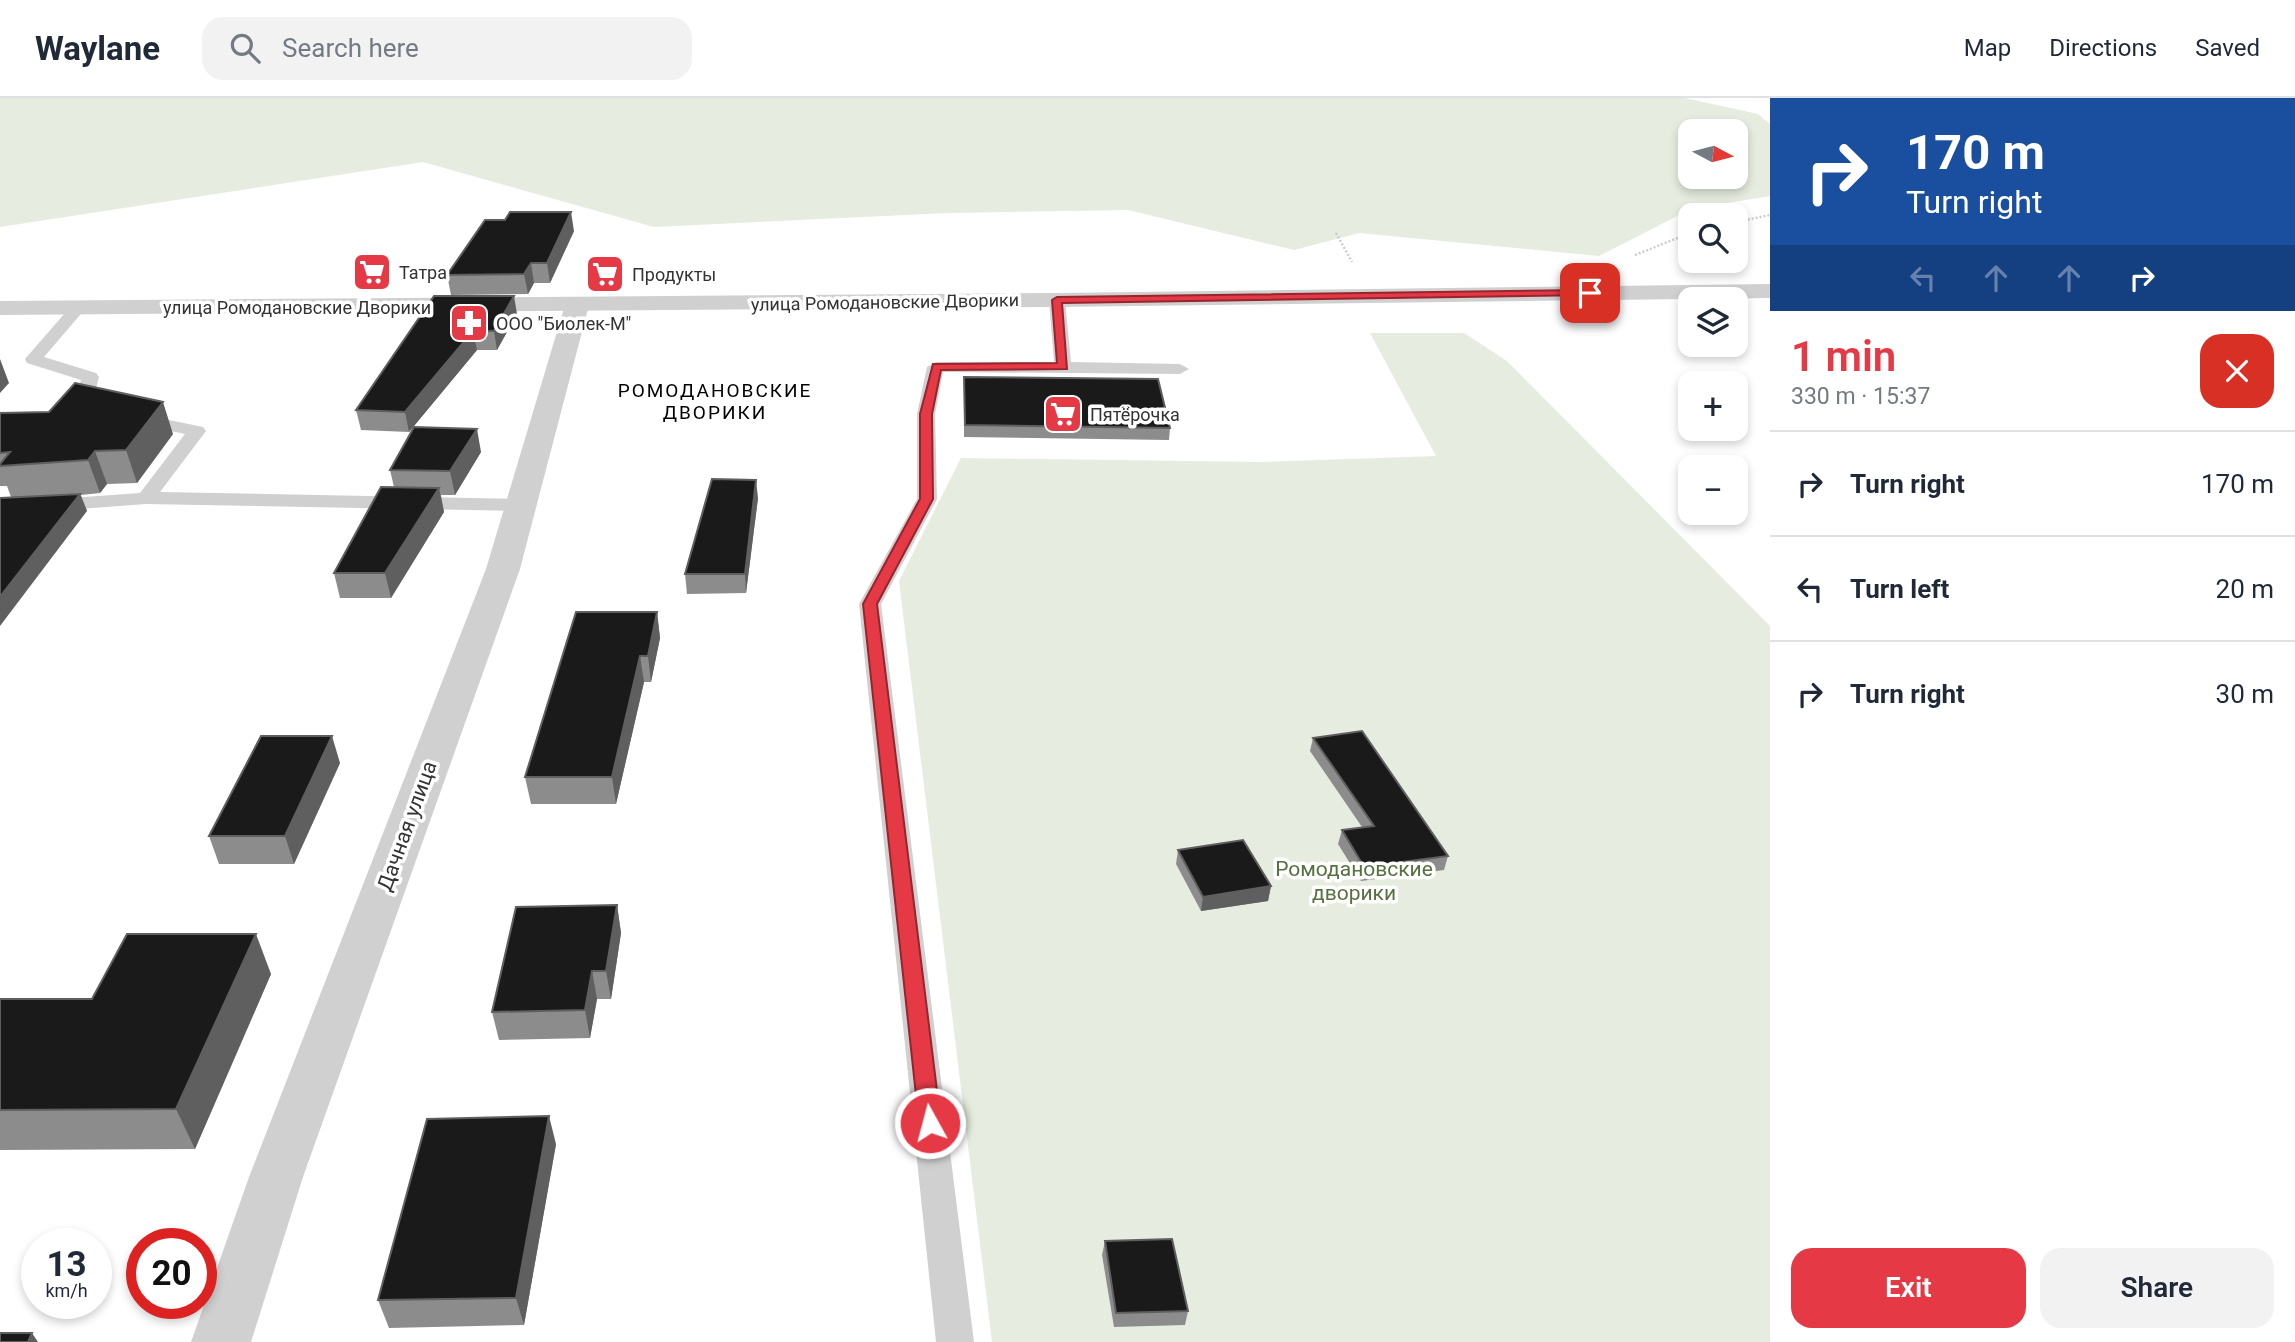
<!DOCTYPE html>
<html lang="en">
<head>
<meta charset="utf-8">
<style>
  :root { --surface:#fff; --page:#f2f2f3; --text:#1f2937; --muted:#747a83; --line:#e0e1e3; --accent:#e63946 }
  body { margin:0; font-family:Roboto,sans-serif; background:var(--page); color:var(--text); height:100vh; display:flex; flex-direction:column; font-size:26px; white-space:nowrap }
  * { box-sizing:border-box; margin:0 }
  p { font-size:23px; color:var(--muted) }
  .icon { flex:none; width:38px; height:38px; fill:none; stroke:currentColor; stroke-width:2; stroke-linecap:round; stroke-linejoin:round }
  .map { position:relative; flex:1; overflow:hidden }
  .side { display:flex; flex-direction:column; background:var(--surface); width:525px }
  .side>* { flex:none }
  .guide { background:#1a4fa0; color:#fff; overflow:hidden }
  .needle { width:46px; rotate:97deg }
  .tools { position:absolute; left:1678px; top:21px; display:grid; gap:14px }
  .tools a { display:grid; place-items:center; width:70px; height:70px; border-radius:14px; background:var(--surface); box-shadow:0 4px 10px #0003; font-size:35px }
  .speed { position:absolute; left:21px; top:1130px; display:flex; gap:14px; font-size:35px; font-weight:700; text-align:center }
  .speed>* { display:grid; place-content:center; width:91px; height:91px; border-radius:50%; background:var(--surface); box-shadow:0 4px 10px #0003; line-height:1 }
  .speed small { font-size:18px; font-weight:400 }
  .speed .limit { border:10px solid #d22; background:#fff; color:#111 }
  .pin { position:absolute; display:grid; place-items:center; width:60px; height:60px; color:#fff; margin:-30px; border-radius:14px; box-shadow:0 4px 10px #0006 }
  .me { position:absolute; width:77px; margin:-38px; rotate:353deg; stroke-linejoin:round; filter:drop-shadow(0 0 5px #0008) }
  .turn { display:flex; align-items:center; gap:24px; height:147px; padding:0 21px; font-size:32px }
  .turn .icon { width:91px; height:91px; stroke-width:2.5 }
  .turn b { display:block; font-size:49px; line-height:60px }
  .lanes { display:flex; align-items:center; height:66px; padding:0 21px; background:#0003; justify-content:center; gap:35px; direction:ltr }
  .lanes .off { opacity:.35 }
  .round { display:grid; place-items:center; flex:none; width:74px; height:74px; border-radius:21px; background:var(--page) }
  .head { display:flex; align-items:center; justify-content:space-between; height:119px; padding:0 21px }
  h1 { font-size:42px; font-weight:600; line-height:52px; color:var(--accent) }
  .primary-button { display:flex; gap:14px; margin-top:auto; padding:14px 21px }
  .primary-button a { flex:1; height:80px; border-radius:21px; background:var(--accent); color:#fff; font-size:28px; font-weight:600; line-height:80px; text-align:center }
  .primary-button a+a { background:var(--page); color:var(--text) }
  ul { padding:0; list-style:none }
  li { display:flex; align-items:center; gap:21px; height:105px; padding:0 21px; border-top:2px solid var(--line) }
  li div { flex:1 }
  li b { display:block; font-size:26px }
  li em { font-style:normal }
  header { display:flex; align-items:center; gap:42px; box-sizing:border-box; height:98px; padding:0 35px; background:var(--surface); border-bottom:2px solid var(--line) }
  header strong { font-size:33px }
  nav { display:flex; gap:38px; margin-inline-start:auto; font-size:24px }
  .search { width:490px; height:63px; background:var(--page); display:flex; align-items:center; gap:18px; box-sizing:border-box; padding:0 24px; border-radius:21px; color:var(--muted); font-size:26px }
  main { display:flex; flex:1; min-height:0 }
  .map>svg:first-child { display:block }
</style>
</head>
<body>
<header>
<strong>Waylane</strong>
<div class="search"><svg class="icon" aria-label="search" viewBox="0 0 24 24"><circle cx="10" cy="10" r="6"/><path d="M15 15l6 6"/></svg>Search here</div>
<nav><a>Map</a><a>Directions</a><a>Saved</a></nav>
</header>
<main>
<div class="map">
<svg width="1770" height="1244" viewBox="0 0 1770 1244">
  <rect width="100%" height="100%" fill="#fff"/>
  <g fill="#e6ecdf" fill-rule="evenodd">
    <path d="M 0,0 L 1685,0 L 1758,16 L 1770,26 L 1770,98 L 1691,111 L 1599,158 L 1359,135 L 1294,152 L 1128,112 L 948,115 L 654,129 L 423,64 L 0,129 ZM 1690,33 L 1736,33 L 1736,79 L 1690,79 Z"/>
    <polygon points="1370,235 1464,235 1507,263 1770,528 1770,1244 992,1244 899,483 961,360 1263,364 1436,358"/>
  </g>
  <g fill="none" stroke-linecap="round" stroke-linejoin="round">
    <g stroke="#cdcdcd" stroke-width="2.5" stroke-dasharray="2 2" stroke-linecap="butt">
      <polyline points="1736,124 1770,117"/>
      <polyline points="1336,135 1352,164"/>
      <polyline points="1635,157 1690,135"/>
    </g>
    <g fill="#d0d0d0" fill-rule="evenodd">
      <polygon points="1057,197 1065,202 1071,264 1180,266 1189,271 1180,276 943,274 935,316 937,401 881,506 974,1244 936,1244 859,506 917,401 917,316 927,269 936,264 1054,264 1049,202"/>
      <polygon points="78,205 86,210 44,259 96,275 99,279 92,305 100,307 103,311 94,316 76,312 73,308 81,282 27,265 25,261 72,207"/>
      <polygon points="140,316 203,329 206,333 160,394 521,401 528,403 531,407 528,411 521,413 146,406 0,417 0,405 140,395 185,336 134,325 131,321"/>
    </g>
    <polygon fill="#d0d0d0" fill-rule="evenodd" points="577,200 586,202 589,207 520,471 303,1079 251,1244 191,1244 249,1079 486,471 565,207 568,202"/>
    <polygon fill="#d0d0d0" fill-rule="evenodd" points="1770,186 1770,200 1057,209 0,217 0,203 1057,195"/>
  </g>
  <g fill="#8c8c8c">
    <polygon points="574,133 550,185 534,185 528,196 451,197 447,177"/>
    <polygon points="434,198 517,216 497,252 477,252 409,334 361,332 356,312"/>
    <polygon points="964,279 1170,330 1169,342 964,339"/>
    <polygon points="0,315 173,336 137,385 107,386 100,395 81,397 87,413 11,399 7,388 0,388"/>
    <polygon points="481,354 455,397 441,397 444,414 391,500 340,500 334,475 394,389 390,372"/>
    <polygon points="758,400 746,495 687,496 685,476"/>
    <polygon points="657,514 660,540 651,584 644,584 616,706 531,706 525,679"/>
    <polygon points="1313,640 1448,758 1444,772 1361,783 1338,746 1342,732 1362,729 1310,653"/>
    <polygon points="340,665 294,766 219,766 209,738"/>
    <polygon points="1178,752 1271,788 1268,803 1201,813 1176,766"/>
    <polygon points="617,807 621,835 611,901 597,901 590,940 499,942 492,914"/>
    <polygon points="271,876 195,1051 0,1052 0,901 92,901"/>
    <polygon points="556,1046 524,1227 389,1230 378,1202"/>
    <polygon points="1105,1143 1188,1213 1185,1227 1114,1229 1102,1157"/>
  </g>
  <g fill="#5f5f5f">
    <polygon points="571,114 574,133 550,185 547,165"/>
    <polygon points="531,165 534,185 528,196 524,176"/>
    <polygon points="514,198 517,216 497,252 494,233"/>
    <polygon points="473,233 477,252 409,334 405,314"/>
    <polygon points="0,261 9,285 0,295"/>
    <polygon points="163,304 173,336 137,385 126,352"/>
    <polygon points="477,331 481,354 455,397 450,373"/>
    <polygon points="95,353 107,386 100,395 88,362"/>
    <polygon points="756,382 758,400 746,495 745,476"/>
    <polygon points="439,390 444,414 391,500 385,475"/>
    <polygon points="80,396 87,413 0,528 0,499"/>
    <polygon points="657,514 660,540 651,584 648,558"/>
    <polygon points="640,558 644,584 616,706 612,679"/>
    <polygon points="332,638 340,665 294,766 285,738"/>
    <polygon points="1271,788 1268,803 1201,813 1203,799"/>
    <polygon points="617,807 621,835 611,901 606,873"/>
    <polygon points="256,836 271,876 195,1051 176,1011"/>
    <polygon points="592,873 597,901 590,940 585,912"/>
    <polygon points="549,1018 556,1046 524,1227 516,1200"/>
    <polygon points="32,1235 38,1244 28,1244"/>
  </g>
  <g fill="#1a1a1a" stroke="#5f5f5f" stroke-width="2">
    <polygon points="510,114 571,114 547,165 531,165 524,176 447,177 485,122 505,122"/>
    <polygon points="434,198 514,198 494,233 473,233 405,314 356,312"/>
    <polygon points="964,279 1158,281 1170,330 965,327"/>
    <polygon points="75,285 163,304 126,352 95,353 88,362 0,368 0,366 10,354 0,355 0,315 49,314"/>
    <polygon points="414,329 477,331 450,373 390,372"/>
    <polygon points="712,381 756,382 745,476 685,476"/>
    <polygon points="381,389 439,390 385,475 334,475"/>
    <polygon points="80,396 0,499 0,400"/>
    <polygon points="576,514 657,514 648,558 640,558 612,679 525,679"/>
    <polygon points="1362,633 1448,758 1364,769 1342,732 1374,728 1313,640"/>
    <polygon points="261,638 332,638 285,738 209,738"/>
    <polygon points="1243,742 1271,788 1203,799 1178,752"/>
    <polygon points="617,807 606,873 592,873 585,912 492,914 516,809"/>
    <polygon points="127,836 256,836 176,1011 0,1012 0,901 92,901"/>
    <polygon points="549,1018 516,1200 378,1202 427,1021"/>
    <polygon points="1172,1141 1188,1213 1116,1215 1105,1143"/>
    <polygon points="0,1235 32,1235 28,1244 0,1244"/>
  </g>
  <polygon fill="#e63946" stroke="#96252e" stroke-width="2" points="1590,192 1595,195 1593,197 1062,205 1067,271 941,272 932,316 933,401 877,506 941,1025 938,1032 930,1034 922,1032 919,1025 863,506 920,401 920,316 933,266 1057,265 1052,202 1057,199"/>
  <defs>
    <symbol id="supermarket-square" viewBox="-11 -11 22 22"><rect x="-9" y="-9" width="18" height="18" rx="4" fill="#e63946" stroke="#fff"/><path d="M-6-5.5h2.5l.6 2H6L4.5 2H-2.5L-4.4-4H-6ZM-1.5 3.2a1.3 1.3 0 1 0 .1 0ZM3 3.2a1.3 1.3 0 1 0 .1 0Z" fill="#fff"/></symbol>
    <symbol id="pharmacy-square" viewBox="-11 -11 22 22"><rect x="-9" y="-9" width="18" height="18" rx="4" fill="#e63946" stroke="#fff"/><path d="M-2-6h4v4h4v4h-4v4h-4v-4h-4v-4h4Z" fill="#fff"/></symbol>
  </defs>
  <g fill-rule="evenodd">
    <use href="#supermarket-square" x="350" y="152" width="44" height="44"/>
    <use href="#supermarket-square" x="583" y="154" width="44" height="44"/>
    <use href="#pharmacy-square" x="447" y="203" width="44" height="44"/>
    <use href="#supermarket-square" x="1041" y="294" width="44" height="44"/>
  </g>
  <g text-anchor="middle" dominant-baseline="central" stroke-width="7" stroke-linejoin="round" paint-order="stroke">
    <g font-size="18" fill="#333" stroke="#fff" text-anchor="start">
      <text x="399" y="174">Татра</text>
      <text x="632" y="176">Продукты</text>
      <text x="496" y="225">ООО "Биолек-М"</text>
      <text x="1090" y="316">Пятёрочка</text>
    </g>
    <g font-size="18" fill="#333" stroke="#fff">
      <text transform="translate(885 204) rotate(-1)">улица Ромодановские Дворики</text>
      <text x="297" y="209">улица Ромодановские Дворики</text>
    </g>
    <g font-size="19" letter-spacing="2" fill="#000" stroke="#fff">
      <text x="715" y="292">РОМОДАНОВСКИЕ<tspan x="715" dy="22">ДВОРИКИ</tspan></text>
    </g>
    <g font-size="21" fill="#333" stroke="#fff">
      <text transform="translate(407 728) rotate(-70)">Дачная улица</text>
    </g>
    <g font-size="21" fill="#56703f" stroke="#fff">
      <text x="1354" y="771">Ромодановские<tspan x="1354" dy="24">дворики</tspan></text>
    </g>
  </g>
</svg>
<div class="tools">
<a><svg class="needle" viewBox="-14 -14 28 28"><path d="M0-13l5 13h-10z" fill="#e53935"/><path d="M0 13l5-13h-10z" fill="#747a83"/></svg></a>
<a><svg class="icon" aria-label="search" viewBox="0 0 24 24"><circle cx="10" cy="10" r="6"/><path d="M15 15l6 6"/></svg></a>
<a><svg class="icon" aria-label="layers" viewBox="0 0 24 24"><path d="M12 4l9 5-9 5-9-5zM3 14l9 5 9-5"/></svg></a>
<a>+</a>
<a>−</a>
</div>
<div class="speed"><div>13<small>km/h</small></div><div class="limit">20</div></div>
<div class="pin" style="left:1590px;top:195px;background:#d93025"><svg class="icon" aria-label="arrive" viewBox="0 0 24 24"><path d="M6 21V4h12l-3 4 3 4H6"/></svg></div>
<svg class="me" style="left:930px;top:1025px" viewBox="-20 -20 40 40"><circle r="17" fill="#e63946" stroke="#fff" stroke-width="3"/><path d="M0-11L8 9 0 5-8 9z" fill="#fff"/></svg>
</div>
<section class="side">
<div class="guide">
<div class="turn"><svg class="icon" aria-label="right" viewBox="0 0 24 24"><path d="M7 20v-9h11M14 6l5 5-5 5"/></svg><div><b>170 m</b>Turn right</div></div>
<div class="lanes"><svg class="icon off" aria-label="left" viewBox="0 0 24 24"><path d="M17 20v-9H6M10 6l-5 5 5 5"/></svg><svg class="icon off" aria-label="ahead" viewBox="0 0 24 24"><path d="M12 20V5M6 11l6-6 6 6"/></svg><svg class="icon off" aria-label="ahead" viewBox="0 0 24 24"><path d="M12 20V5M6 11l6-6 6 6"/></svg><svg class="icon" aria-label="right" viewBox="0 0 24 24"><path d="M7 20v-9h11M14 6l5 5-5 5"/></svg></div>
</div>
<div class="head"><div><h1>1 min</h1><p>330 m · 15:37</p></div><a class="round" style="background:#d93025;color:#fff"><svg class="icon" aria-label="close" viewBox="0 0 24 24"><path d="M6 6l12 12M18 6L6 18"/></svg></a></div>
<ul>
<li><svg class="icon" aria-label="right" viewBox="0 0 24 24"><path d="M7 20v-9h11M14 6l5 5-5 5"/></svg><div><b>Turn right</b></div><em>170 m</em></li>
<li><svg class="icon" aria-label="left" viewBox="0 0 24 24"><path d="M17 20v-9H6M10 6l-5 5 5 5"/></svg><div><b>Turn left</b></div><em>20 m</em></li>
<li><svg class="icon" aria-label="right" viewBox="0 0 24 24"><path d="M7 20v-9h11M14 6l5 5-5 5"/></svg><div><b>Turn right</b></div><em>30 m</em></li>
</ul>
<div class="primary-button"><a>Exit</a><a>Share</a></div>
</section>
</main>
</body>
</html>
